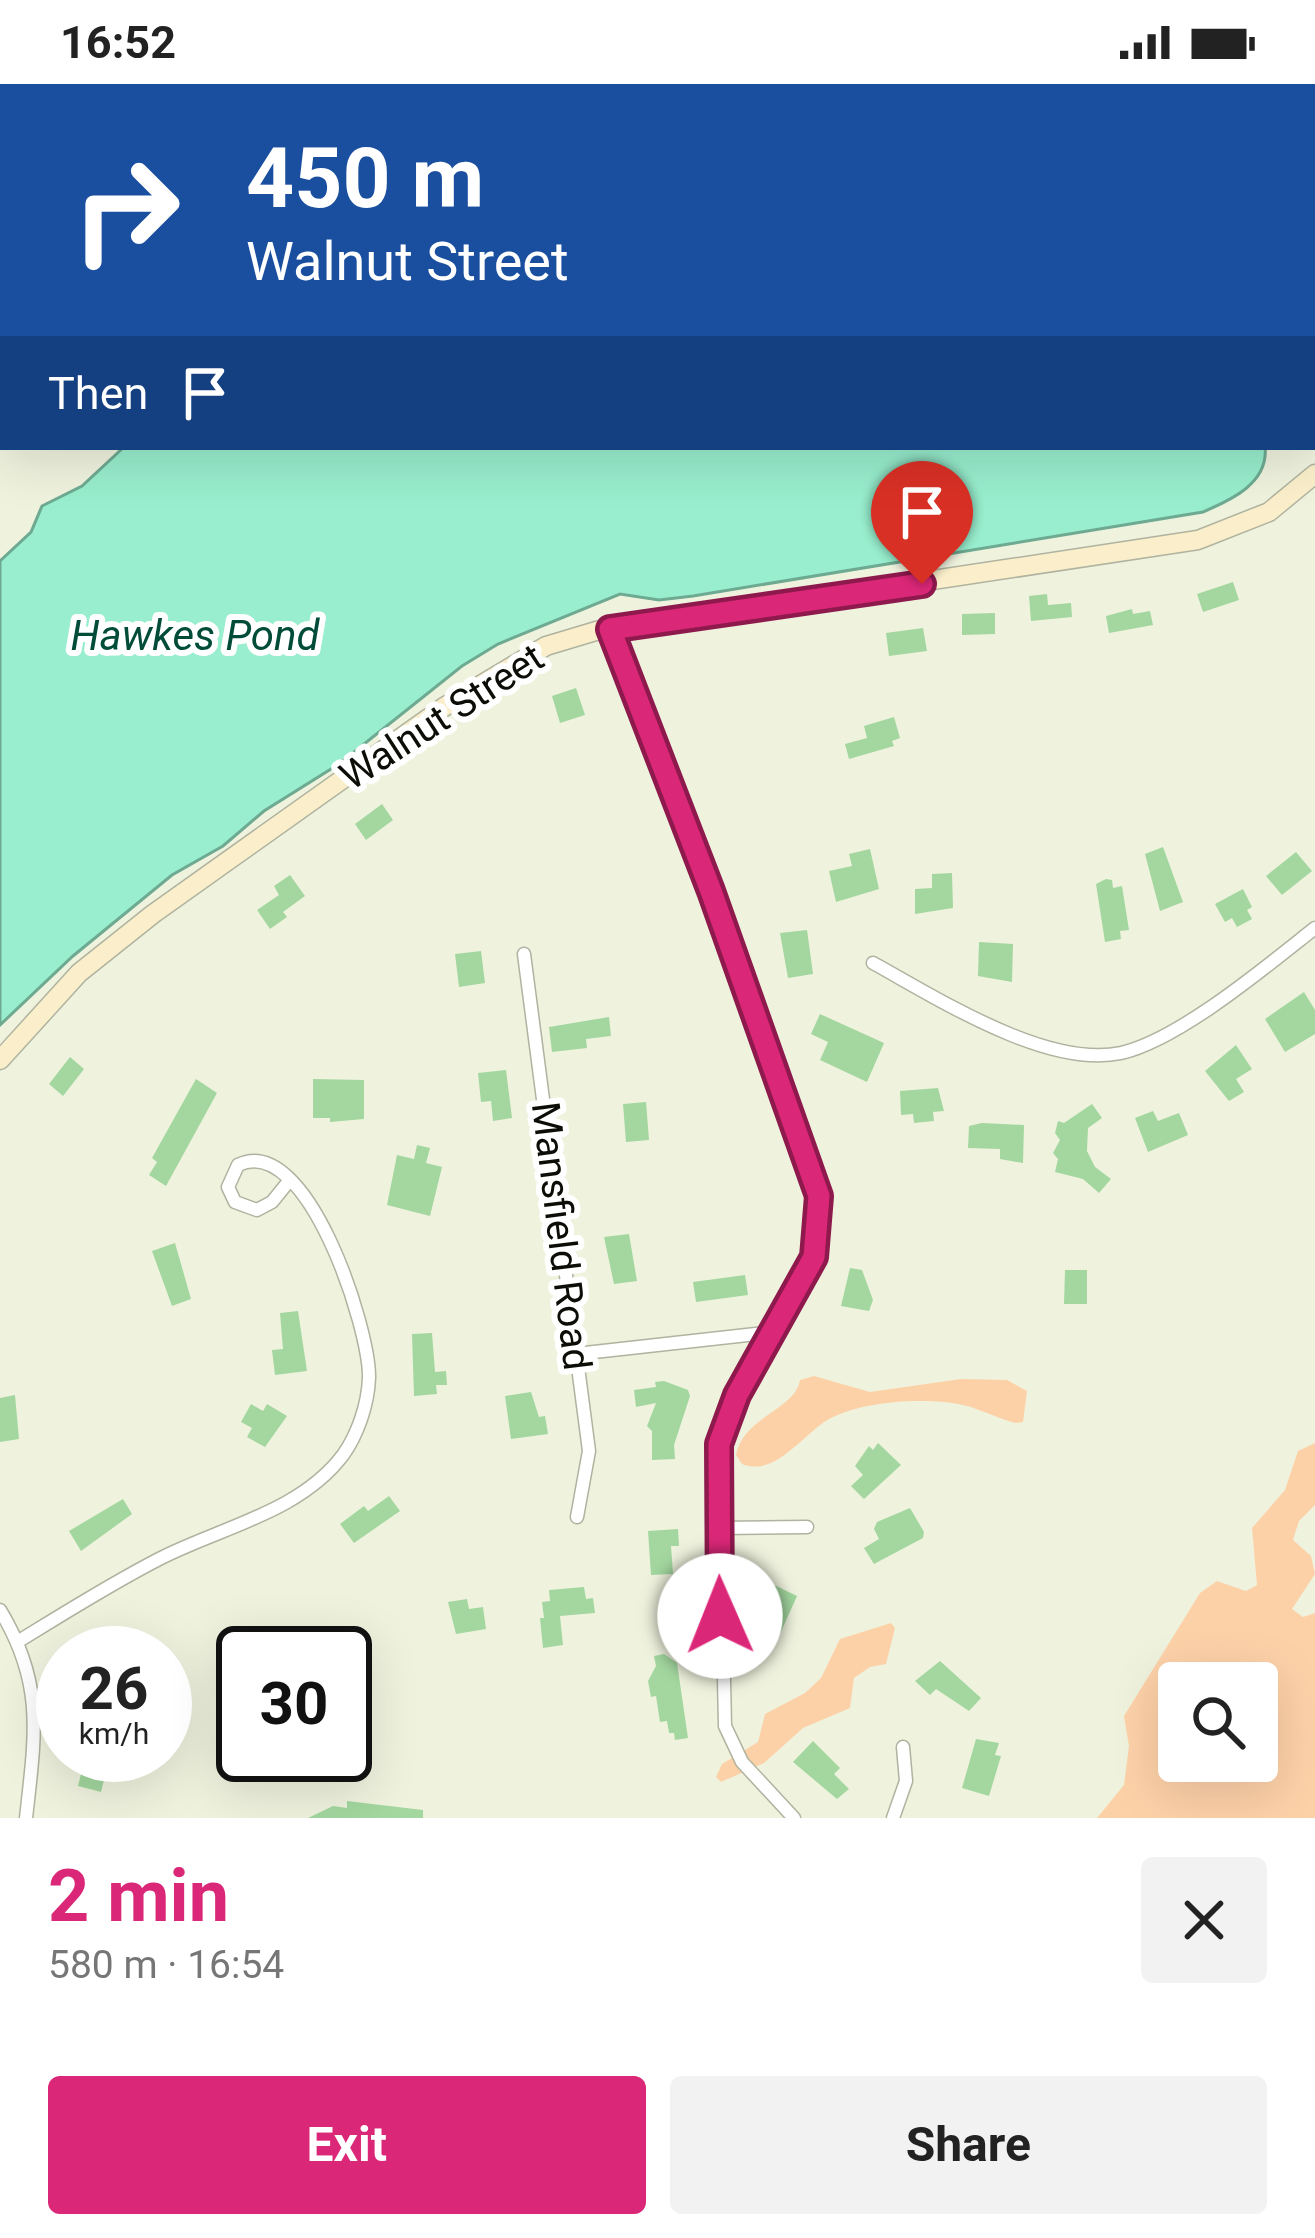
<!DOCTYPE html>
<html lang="en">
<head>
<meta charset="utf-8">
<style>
  :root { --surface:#fff; --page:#f2f2f2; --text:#222; --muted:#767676; --accent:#db2777 }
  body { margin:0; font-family:Roboto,sans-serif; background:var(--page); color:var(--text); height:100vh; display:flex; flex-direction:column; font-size:45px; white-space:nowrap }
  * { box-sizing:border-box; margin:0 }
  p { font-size:39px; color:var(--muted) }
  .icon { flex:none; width:66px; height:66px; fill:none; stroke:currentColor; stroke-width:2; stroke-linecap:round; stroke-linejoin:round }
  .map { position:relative; height:1734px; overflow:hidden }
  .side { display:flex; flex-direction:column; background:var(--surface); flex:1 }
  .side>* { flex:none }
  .guide { position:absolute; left:0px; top:0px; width:1317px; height:366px; box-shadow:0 12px 48px #0002; background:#1a4fa0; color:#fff; overflow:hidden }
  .fabs { position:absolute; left:1158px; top:1578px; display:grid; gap:24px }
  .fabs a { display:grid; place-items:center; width:120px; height:120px; border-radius:12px; background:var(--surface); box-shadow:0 12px 48px #0002; font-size:60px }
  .speed { position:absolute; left:36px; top:1542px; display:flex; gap:24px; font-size:60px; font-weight:700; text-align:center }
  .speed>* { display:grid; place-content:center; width:156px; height:156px; border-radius:50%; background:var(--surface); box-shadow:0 12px 48px #0002; line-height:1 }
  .speed small { font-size:30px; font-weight:400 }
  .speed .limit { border:6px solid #111; border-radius:18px; background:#fff; color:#111 }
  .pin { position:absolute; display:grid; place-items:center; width:102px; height:102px; color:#fff; margin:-123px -51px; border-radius:50% 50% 50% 0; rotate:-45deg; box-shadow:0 0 12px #0007 }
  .pin .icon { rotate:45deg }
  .me { position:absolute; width:132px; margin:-66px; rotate:359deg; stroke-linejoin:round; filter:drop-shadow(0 0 9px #0008) }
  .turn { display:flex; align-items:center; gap:42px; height:252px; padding:0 48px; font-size:54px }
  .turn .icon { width:156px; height:156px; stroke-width:2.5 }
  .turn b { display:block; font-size:84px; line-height:102px }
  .then { display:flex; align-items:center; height:114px; padding:0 48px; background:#0003; gap:24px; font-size:45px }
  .round { display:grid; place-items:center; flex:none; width:126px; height:126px; border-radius:12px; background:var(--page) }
  .head { display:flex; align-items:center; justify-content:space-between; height:204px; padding:0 48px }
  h1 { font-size:72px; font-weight:700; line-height:90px; color:var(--accent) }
  .primary-button { display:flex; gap:24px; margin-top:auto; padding:24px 48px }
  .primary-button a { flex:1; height:138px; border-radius:12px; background:var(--accent); color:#fff; font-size:48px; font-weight:700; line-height:138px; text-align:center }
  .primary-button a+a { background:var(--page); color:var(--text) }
  .status { display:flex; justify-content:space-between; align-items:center; height:84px; padding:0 60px; background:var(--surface); direction:ltr }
  .status svg { height:33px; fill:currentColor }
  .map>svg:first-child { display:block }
</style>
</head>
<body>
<div class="status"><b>16:52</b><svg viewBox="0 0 49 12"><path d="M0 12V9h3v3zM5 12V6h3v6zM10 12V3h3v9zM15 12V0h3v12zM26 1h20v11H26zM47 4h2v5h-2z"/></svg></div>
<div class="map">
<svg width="1315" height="1734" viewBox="0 0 1315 1734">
  <rect width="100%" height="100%" fill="#eff3de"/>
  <g fill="#fdd1a8" fill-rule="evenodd">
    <path d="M 814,1292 L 870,1308 L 961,1295 L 1007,1296 L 1027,1307 L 1023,1338 L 1016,1339 C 998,1335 981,1325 963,1321 C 925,1313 865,1317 831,1334 C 804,1348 776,1394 742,1380 L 736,1371 C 743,1333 796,1325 800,1296 Z"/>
    <path d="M 1315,1359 L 1315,1421 L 1299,1437 L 1293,1456 L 1311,1472 L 1315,1490 L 1292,1525 L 1303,1533 L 1315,1529 L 1315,1734 L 1097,1734 L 1124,1701 L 1129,1662 L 1124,1632 L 1200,1509 L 1217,1497 L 1246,1507 L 1257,1501 L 1252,1444 L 1285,1406 L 1298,1367 ZM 1179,1599 L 1257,1599 L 1257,1677 L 1179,1677 Z"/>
    <polygon points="891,1539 895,1544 886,1580 870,1583 854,1594 850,1624 803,1644 764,1679 721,1698 716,1693 722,1680 758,1658 765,1630 805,1609 821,1594 840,1555"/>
  </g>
  <g fill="#98eece" stroke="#6eaa92" stroke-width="3">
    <polygon points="673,0 1315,0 1315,252 1314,3 669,3"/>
    <path d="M 124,363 L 1265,363 C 1269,399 1231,416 1203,428 L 693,512 L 659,516 L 620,510 L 498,560 L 462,582 L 339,680 L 264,727 L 223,762 L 172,791 L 73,872 L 0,941 L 0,477 L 31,448 L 42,422 L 82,402 Z"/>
  </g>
  <g fill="#a3d79f">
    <polygon points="1233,498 1239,516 1203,528 1197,510"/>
    <polygon points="1047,510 1048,521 1071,519 1072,533 1031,537 1029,512"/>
    <polygon points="1132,525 1133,530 1150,527 1153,541 1109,549 1106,532"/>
    <polygon points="995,529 995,550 962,551 962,530"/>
    <polygon points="923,544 927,567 889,572 886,549"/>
    <polygon points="576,604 585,631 560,639 552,612"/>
    <polygon points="894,633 900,654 892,657 894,662 849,675 845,660 867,654 864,642"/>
    <polygon points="382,720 393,736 366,756 355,740"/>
    <polygon points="1163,763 1183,818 1160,827 1145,770"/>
    <polygon points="870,765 879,805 836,818 829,787 852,782 849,770"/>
    <polygon points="1296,768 1312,787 1282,811 1266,792"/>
    <polygon points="952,789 953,824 915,830 915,805 932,804 932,790"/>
    <polygon points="290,791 305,812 283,828 287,833 270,845 257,826 279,811 274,802"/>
    <polygon points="1106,795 1112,796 1113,804 1122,802 1129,846 1120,847 1121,855 1105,858 1096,800"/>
    <polygon points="1243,805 1252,823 1247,826 1252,835 1237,843 1232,834 1225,838 1215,820"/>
    <polygon points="807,846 813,890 788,894 780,849"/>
    <polygon points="979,858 1013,860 1012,898 978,892"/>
    <polygon points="481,867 485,899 459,903 455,870"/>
    <polygon points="1304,908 1315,926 1315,950 1285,968 1265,935"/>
    <polygon points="820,930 884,959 867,998 820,976 828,958 811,950"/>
    <polygon points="609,933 611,952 586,955 587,964 552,968 549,943"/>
    <polygon points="1236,961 1252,985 1236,995 1244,1008 1229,1017 1205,987"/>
    <polygon points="70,973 84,985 63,1012 49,1000"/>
    <polygon points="506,986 512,1034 493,1037 491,1017 481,1018 478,989"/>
    <polygon points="196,995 217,1009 166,1102 149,1091 157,1078 152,1074"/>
    <polygon points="313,995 364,996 364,1035 330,1038 330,1034 313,1034"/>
    <polygon points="938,1004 944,1027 933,1028 934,1037 914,1039 913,1030 901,1031 900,1007"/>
    <polygon points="646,1018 649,1056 626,1058 623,1020"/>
    <polygon points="1092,1020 1102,1034 1088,1044 1087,1067 1095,1083 1111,1095 1099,1109 1083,1095 1055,1088 1058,1075 1053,1069 1060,1056 1055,1049 1058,1037 1064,1039"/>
    <polygon points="1153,1027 1158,1037 1179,1029 1188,1051 1148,1068 1135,1034"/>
    <polygon points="982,1039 1024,1041 1023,1079 1000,1075 1000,1065 968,1064 969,1042"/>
    <polygon points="417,1061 430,1064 426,1079 442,1083 430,1132 387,1121 397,1071 414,1075"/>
    <polygon points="629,1150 637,1197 614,1200 604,1153"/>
    <polygon points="175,1159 191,1215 172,1222 152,1167"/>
    <polygon points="850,1184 862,1186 873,1216 869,1227 841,1222"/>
    <polygon points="1065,1186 1087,1186 1087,1220 1064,1220"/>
    <polygon points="745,1191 748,1211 696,1218 693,1198"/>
    <polygon points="298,1227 307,1287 275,1291 272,1266 283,1265 280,1229"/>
    <polygon points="432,1249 435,1288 446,1287 447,1301 436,1301 437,1310 414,1312 412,1250"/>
    <polygon points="664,1297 688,1306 690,1312 674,1361 675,1375 652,1376 652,1347 647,1342 656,1319 636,1323 634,1306 656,1303 655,1298"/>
    <polygon points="531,1308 539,1333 545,1332 548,1350 511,1355 505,1312"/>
    <polygon points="15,1311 19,1355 0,1358 0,1314"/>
    <polygon points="251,1320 263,1327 267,1320 287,1332 265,1363 247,1353 252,1344 241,1338"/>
    <polygon points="878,1359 901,1381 864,1415 851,1402 863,1391 855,1382 869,1362 873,1366"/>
    <polygon points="389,1412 400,1427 354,1459 340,1440 364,1422 368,1427"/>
    <polygon points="123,1415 132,1430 81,1467 69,1447"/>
    <polygon points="910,1424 924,1448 923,1454 874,1480 864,1464 879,1455 874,1445 877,1438"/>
    <polygon points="678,1445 679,1462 671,1462 673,1490 651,1491 648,1447"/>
    <polygon points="764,1496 797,1512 780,1550 758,1542 765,1522 757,1513"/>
    <polygon points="584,1503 586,1515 593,1514 595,1529 560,1532 563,1561 543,1564 540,1534 544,1534 542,1518 550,1517 549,1506"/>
    <polygon points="467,1515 469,1525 483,1523 486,1545 456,1550 448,1518"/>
    <polygon points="125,1543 126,1553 148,1551 149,1569 107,1569 105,1545"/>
    <polygon points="664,1570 677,1579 688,1654 675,1656 674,1649 669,1649 667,1637 660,1638 656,1612 651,1613 648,1597 656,1582 654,1572"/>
    <polygon points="940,1577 981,1614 969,1627 936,1605 930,1611 915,1597"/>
    <polygon points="976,1655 999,1659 995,1671 1001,1672 989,1712 962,1704"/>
    <polygon points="813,1657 840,1684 834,1690 849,1705 837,1715 793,1678"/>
    <polygon points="86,1671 110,1671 101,1708 78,1702 81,1690 76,1688"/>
    <polygon points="347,1717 423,1726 423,1734 308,1734 333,1722 347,1724"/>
  </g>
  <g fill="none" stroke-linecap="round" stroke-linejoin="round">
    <defs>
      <g id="street">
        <polyline points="611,545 711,807 819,1112 814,1173 737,1311 719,1360 725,1642 742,1678 794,1734"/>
        <polyline points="524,870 589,1367 577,1433"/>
        <path d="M 873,879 C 937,914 1047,985 1121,969 C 1179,956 1268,881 1315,844"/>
        <polyline points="576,1270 774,1248"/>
        <polyline points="718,1444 807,1443"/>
        <path d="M 0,1526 C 45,1600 35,1652 26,1734"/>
        <path d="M 19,1557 C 66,1528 112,1499 161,1474 C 222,1443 300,1428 343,1371 C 358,1350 368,1320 369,1294 C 370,1245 307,1047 238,1081 L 228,1103 L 235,1118 L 257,1126 L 272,1118 L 289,1097"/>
        <polyline points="893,1734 906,1697 903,1663"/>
      </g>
      <polyline id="secondary" points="0,976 79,889 153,830 444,623 546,562 596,547 1198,456 1269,428 1315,390"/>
    </defs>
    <use href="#street" stroke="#afb39f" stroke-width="15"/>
    <use href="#secondary" stroke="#afb39f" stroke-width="21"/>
    <use href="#street" stroke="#fff" stroke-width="12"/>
    <use href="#secondary" stroke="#faefca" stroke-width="18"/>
  </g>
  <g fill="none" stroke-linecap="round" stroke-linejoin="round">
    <defs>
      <polyline id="route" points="720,1532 719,1360 737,1311 814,1173 819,1112 711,807 610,545 922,500"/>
    </defs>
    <use href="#route" stroke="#8e194d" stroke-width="30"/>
    <use href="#route" stroke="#db2777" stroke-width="21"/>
  </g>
  <g text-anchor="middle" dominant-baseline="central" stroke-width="12" stroke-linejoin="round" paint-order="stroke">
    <g font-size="39" fill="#0b0d06" stroke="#fff">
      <text transform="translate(442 633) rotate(-33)">Walnut Street</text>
      <text transform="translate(561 1152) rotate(83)">Mansfield Road</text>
    </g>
    <g font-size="42" font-style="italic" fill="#004c38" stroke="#fff">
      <text x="195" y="551">Hawkes Pond</text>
    </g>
  </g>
</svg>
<div class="fabs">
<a><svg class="icon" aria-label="search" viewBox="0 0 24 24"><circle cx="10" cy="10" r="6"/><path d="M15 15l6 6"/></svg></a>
</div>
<div class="speed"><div>26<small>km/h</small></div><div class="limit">30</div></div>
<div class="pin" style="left:922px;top:500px;background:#d93025"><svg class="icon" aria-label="arrive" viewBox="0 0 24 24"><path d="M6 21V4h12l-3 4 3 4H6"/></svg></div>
<svg class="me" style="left:720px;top:1532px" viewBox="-20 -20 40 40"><circle r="19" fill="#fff"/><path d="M0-13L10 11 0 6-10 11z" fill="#db2777"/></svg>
<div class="guide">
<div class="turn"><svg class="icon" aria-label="right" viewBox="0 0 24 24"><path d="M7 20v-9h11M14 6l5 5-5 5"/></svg><div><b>450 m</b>Walnut Street</div></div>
<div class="then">Then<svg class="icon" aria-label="arrive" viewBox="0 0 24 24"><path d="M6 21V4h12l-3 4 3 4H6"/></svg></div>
</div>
</div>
<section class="side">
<div class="head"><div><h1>2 min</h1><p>580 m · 16:54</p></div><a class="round"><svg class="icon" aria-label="close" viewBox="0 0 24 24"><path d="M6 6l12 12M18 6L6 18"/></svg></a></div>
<div class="primary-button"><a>Exit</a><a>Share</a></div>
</section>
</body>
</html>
